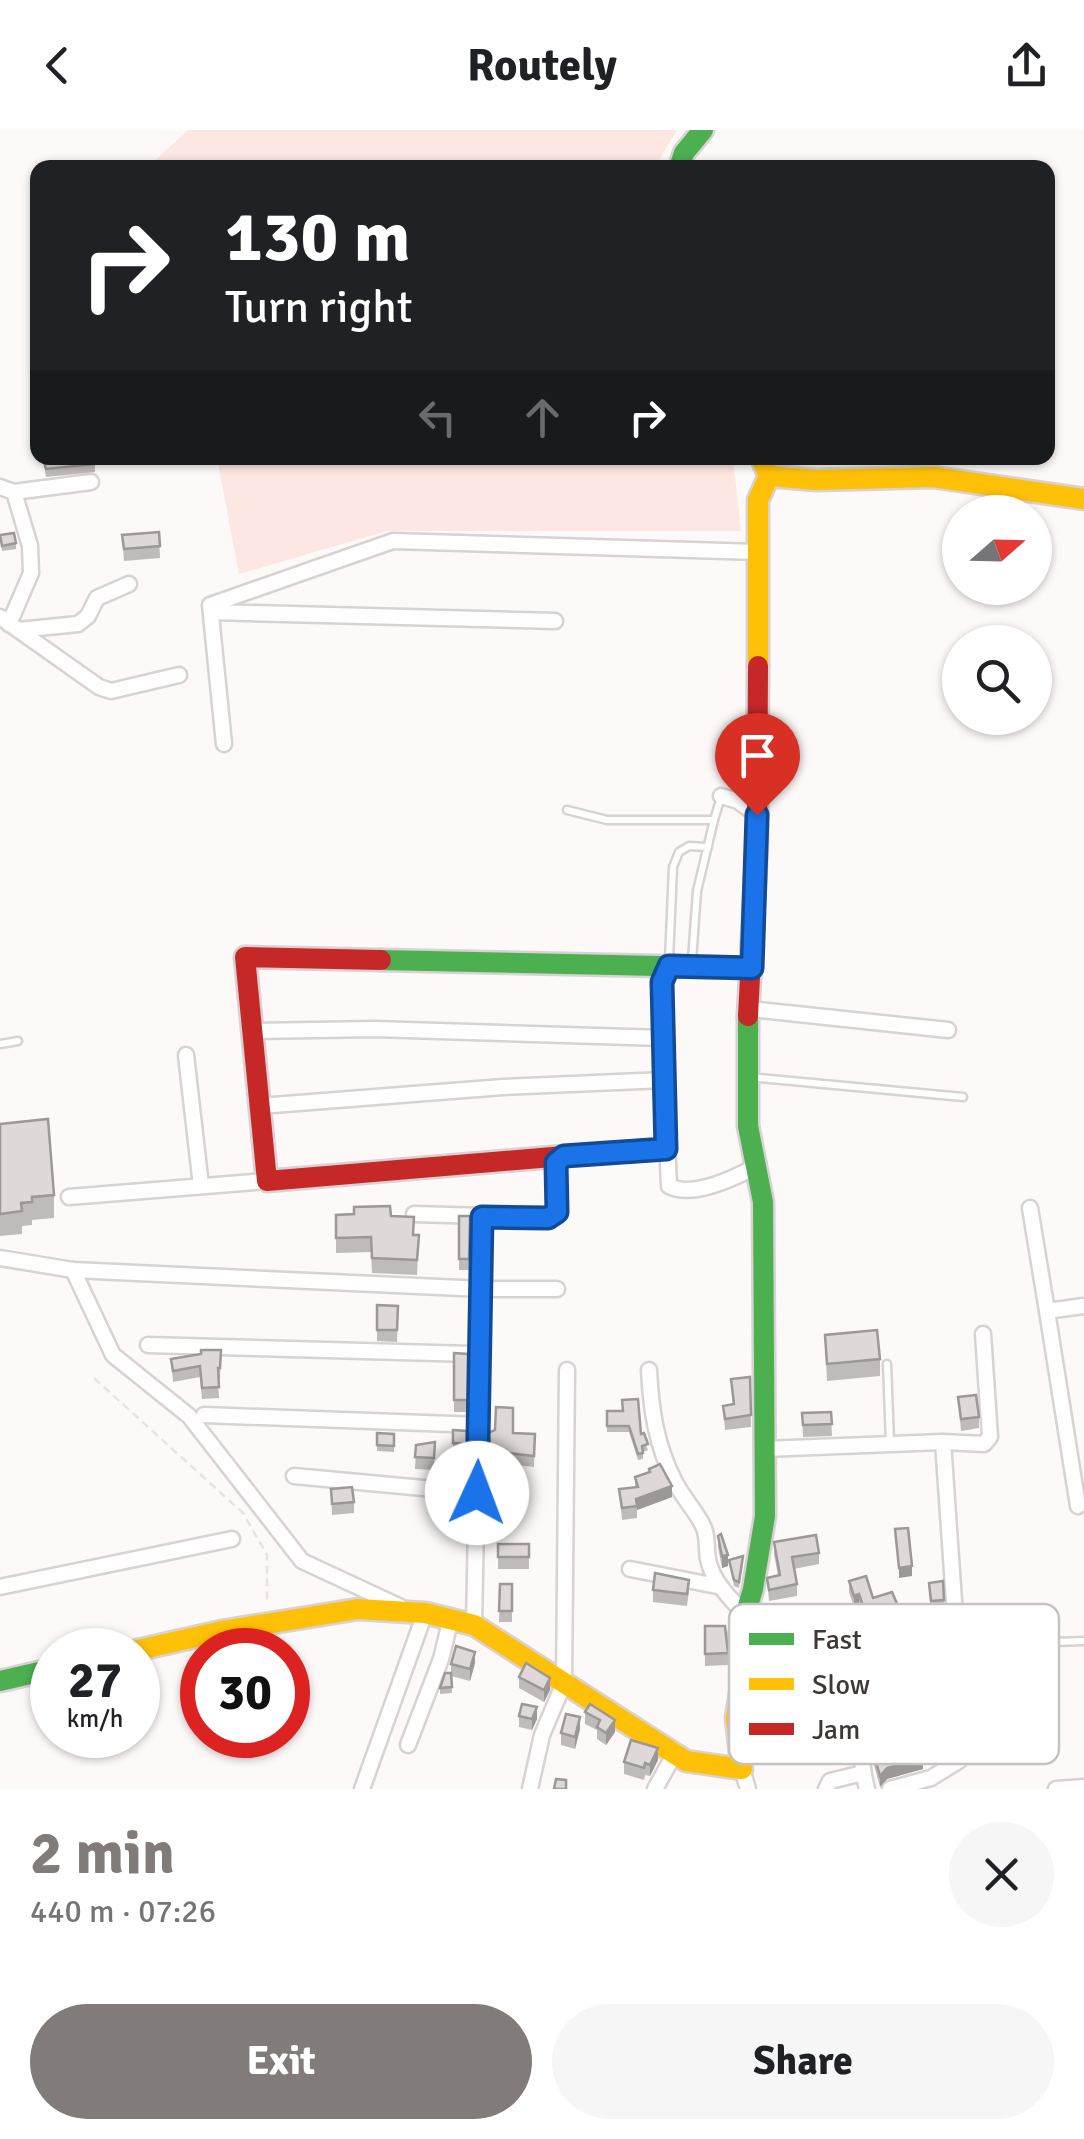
<!DOCTYPE html>
<html lang="en">
<head>
<meta charset="utf-8">
<style>
  :root { --surface:#fff; --page:#f6f6f6; --text:#202124; --muted:#757577; --accent:#817b79 }
  body { margin:0; font-family:Signika,sans-serif; background:var(--page); color:var(--text); height:100vh; display:flex; flex-direction:column; font-size:38px; white-space:nowrap }
  * { box-sizing:border-box; margin:0 }
  p { font-size:32px; color:var(--muted) }
  .icon { flex:none; width:55px; height:55px; fill:none; stroke:currentColor; stroke-width:2; stroke-linecap:round; stroke-linejoin:round }
  .map { position:relative; height:1659px; overflow:hidden }
  .panel { display:flex; flex-direction:column; background:var(--surface); flex:1 }
  .panel>* { flex:none }
  .hud { position:absolute; left:30px; top:30px; width:1025px; height:305px; border-radius:20px; box-shadow:0 2px 8px #0004; background:#202124; color:#fff; overflow:hidden }
  .needle { width:65px; rotate:70deg }
  .buttons { position:absolute; left:942px; top:365px; display:grid; gap:20px }
  .buttons a { display:grid; place-items:center; width:110px; height:110px; border-radius:50%; background:var(--surface); box-shadow:0 2px 8px #0004; font-size:50px }
  .speed { position:absolute; left:30px; top:1498px; display:flex; gap:20px; font-size:50px; font-weight:700; text-align:center }
  .speed>* { display:grid; place-content:center; width:130px; height:130px; border-radius:50%; background:var(--surface); box-shadow:0 2px 8px #0004; line-height:1 }
  .speed small { font-size:25px; font-weight:400 }
  .speed .limit { border:15px solid #d22; background:#fff; color:#111 }
  .pin { position:absolute; display:grid; place-items:center; width:85px; height:85px; color:#fff; margin:-102px -42px; border-radius:50% 50% 50% 0; rotate:-45deg; box-shadow:0 0 10px #0007 }
  .pin .icon { rotate:45deg }
  .me { position:absolute; width:110px; margin:-55px; rotate:2deg; stroke-linejoin:round; filter:drop-shadow(0 0 8px #0008) }
  .turn { display:flex; align-items:center; gap:35px; height:210px; padding:0 30px; font-size:45px }
  .turn .icon { width:130px; height:130px; stroke-width:2.5 }
  .turn b { display:block; font-size:70px; line-height:85px }
  .lanes { display:flex; align-items:center; height:95px; padding:0 30px; background:#0003; justify-content:center; gap:50px; direction:ltr }
  .lanes .off { opacity:.35 }
  .round { display:grid; place-items:center; flex:none; width:105px; height:105px; border-radius:52px; background:var(--page) }
  .summary { display:flex; align-items:center; justify-content:space-between; height:170px; padding:0 30px }
  h1 { font-size:60px; font-weight:800; line-height:75px; color:var(--accent) }
  .primary-button { display:flex; gap:20px; margin-top:auto; padding:20px 30px }
  .primary-button a { flex:1; height:115px; border-radius:60px; background:var(--accent); color:#fff; font-size:40px; font-weight:800; line-height:115px; text-align:center }
  .primary-button a+a { background:var(--page); color:var(--text) }
  header { display:flex; justify-content:space-between; align-items:center; height:130px; padding:0 30px; background:var(--surface); font-size:45px; font-weight:800 }
  .map>svg:first-child { display:block }
</style>
</head>
<body>
<header><svg class="icon" aria-label="back" viewBox="0 0 24 24"><path d="M15 5l-7 7 7 7"/></svg>Routely<svg class="icon" aria-label="share" viewBox="0 0 24 24"><path d="M12 15V3M7 8l5-5 5 5M5 13v7h14v-7"/></svg></header>
<div class="map">
<svg width="1084" height="1659" viewBox="0 0 1084 1659">
  <rect width="100%" height="100%" fill="#fcf9f8"/>
  <g fill="#fde7e2">
    <polygon points="188,0 677,0 655,37 148,37"/>
    <polygon points="217,328 733,328 741,401 387,401 239,444"/>
  </g>
  <g fill="none" stroke-linecap="round" stroke-linejoin="round">
    <defs>
      <g id="lane">
        <polyline points="567,680 607,690 714,690 721,667"/>
        <polyline points="669,830 673,737 679,722 689,716 708,717"/>
        <polyline points="692,830 697,761 714,690"/>
        <polyline points="0,914 18,911"/>
        <polyline points="748,947 963,967"/>
        <polyline points="887,1234 890,1312"/>
        <polyline points="957,1515 1084,1511"/>
      </g>
      <g id="street">
        <polyline points="0,357 14,362 30,416 31,443 9,494"/>
        <polyline points="14,362 91,352"/>
        <polyline points="211,482 555,491"/>
        <polyline points="0,487 99,557 111,561 179,545"/>
        <polyline points="18,500 78,494 88,486 97,468 129,454"/>
        <polyline points="224,614 210,475 393,411 758,422"/>
        <polyline points="721,666 738,671 757,685"/>
        <path d="M 669,836 L 662,852 L 661,870 L 669,1056 C 692,1068 732,1049 753,1038"/>
        <polyline points="750,879 948,900"/>
        <polyline points="253,901 375,899 663,908"/>
        <polyline points="186,925 201,1056"/>
        <polyline points="260,976 503,957 664,950"/>
        <polyline points="69,1067 267,1051"/>
        <polyline points="1030,1078 1047,1181 1084,1176"/>
        <polyline points="414,1084 548,1088 557,1082 556,1033 564,1026 666,1019"/>
        <polyline points="0,1128 73,1140 483,1159 557,1159"/>
        <polyline points="73,1140 113,1225 189,1286 302,1431 401,1477"/>
        <polyline points="1047,1181 1078,1376"/>
        <polyline points="148,1215 472,1224"/>
        <path d="M 649,1240 C 651,1280 656,1315 675,1352 C 683,1368 697,1382 704,1398 C 708,1408 706,1419 708,1429 C 713,1454 730,1466 745,1486"/>
        <polyline points="204,1285 479,1295"/>
        <polyline points="764,1319 943,1312 984,1314 990,1307 983,1204"/>
        <polyline points="294,1346 477,1363"/>
        <polyline points="630,1439 717,1456"/>
        <polyline points="0,1457 232,1409"/>
        <polyline points="474,1495 482,1087"/>
        <polyline points="768,1563 794,1566 855,1564"/>
        <path d="M 740,1565 C 779,1562 771,1558 782,1524 L 840,1516 C 862,1562 855,1611 867,1659"/>
        <polyline points="408,1615 441,1529 451,1488"/>
        <polyline points="742,1639 748,1659"/>
        <polyline points="362,1659 425,1483"/>
        <polyline points="530,1659 542,1605 564,1553 567,1240"/>
        <polyline points="655,1659 675,1623"/>
        <polyline points="826,1659 830,1651 863,1643"/>
        <polyline points="890,1659 931,1648 960,1630 975,1564 971,1559 960,1558 943,1312"/>
        <polyline points="1056,1659 1084,1657"/>
      </g>
      <g id="fast">
        <polyline points="679,38 684,23 703,0"/>
        <polyline points="381,830 752,838"/>
        <polyline points="743,1546 739,1506 753,1459 765,1386 763,1072 748,996 748,886"/>
        <polyline points="0,1551 52,1539"/>
      </g>
      <g id="slow">
        <polyline points="761,328 769,346 816,350 933,347 1084,369"/>
        <polyline points="758,536 758,370 769,346"/>
        <polyline points="138,1520 222,1501 358,1479 425,1483 474,1495 686,1631 742,1639 736,1588 743,1546"/>
      </g>
      <g id="jam">
        <polyline points="381,830 245,827 267,1051 564,1026"/>
        <polyline points="748,886 757,712 758,536"/>
      </g>
    </defs>
    <use href="#lane" stroke="#d8d3d2" stroke-width="11"/>
    <use href="#street" stroke="#d8d3d2" stroke-width="19"/>
    <use href="#fast" stroke="#d8d3d2" stroke-width="25"/>
    <use href="#slow" stroke="#d8d3d2" stroke-width="25"/>
    <use href="#jam" stroke="#d8d3d2" stroke-width="25"/>
    <polyline stroke="#e5e4e4" stroke-width="2.5" stroke-dasharray="8 5" stroke-linecap="butt" points="94,1248 243,1383 267,1425 267,1474"/>
    <use href="#lane" stroke="#fffefe" stroke-width="6"/>
    <use href="#street" stroke="#fffefe" stroke-width="14"/>
    <use href="#fast" stroke="#4caf50" stroke-width="20"/>
    <use href="#slow" stroke="#ffc107" stroke-width="20"/>
    <use href="#jam" stroke="#c62828" stroke-width="20"/>
  </g>
  <g fill="#bfbbba">
    <polygon points="43,329 95,334 95,342 46,347"/>
    <polygon points="159,402 160,428 124,431 122,405"/>
    <polygon points="0,405 16,413 16,419 2,421"/>
    <polygon points="0,994 54,1065 54,1088 32,1090 32,1095 22,1096 22,1104 0,1106"/>
    <polygon points="336,1085 391,1086 413,1105 419,1105 417,1145 372,1143 371,1122 336,1123"/>
    <polygon points="459,1086 470,1086 469,1140 459,1140"/>
    <polygon points="377,1175 398,1176 397,1212 377,1211"/>
    <polygon points="825,1205 880,1229 880,1246 827,1251"/>
    <polygon points="221,1220 220,1249 218,1249 219,1268 202,1269 200,1247 173,1252 171,1229"/>
    <polygon points="454,1223 468,1224 468,1282 454,1282"/>
    <polygon points="750,1247 751,1297 725,1300 723,1276 733,1274 731,1249"/>
    <polygon points="958,1267 979,1287 979,1298 961,1301"/>
    <polygon points="607,1281 641,1304 648,1320 643,1322 643,1329 638,1330 629,1302 607,1302"/>
    <polygon points="831,1282 832,1306 803,1307 802,1283"/>
    <polygon points="453,1300 467,1301 467,1325 453,1325"/>
    <polygon points="377,1303 394,1304 394,1322 377,1321"/>
    <polygon points="488,1303 535,1304 534,1337 491,1332"/>
    <polygon points="435,1312 434,1340 415,1339 416,1315"/>
    <polygon points="649,1339 672,1367 637,1380 637,1388 622,1390 619,1359 635,1357 635,1347 649,1342"/>
    <polygon points="331,1359 354,1372 354,1383 332,1385"/>
    <polygon points="718,1406 728,1436 722,1438 718,1417"/>
    <polygon points="774,1412 819,1423 819,1434 794,1439 797,1454 797,1466 769,1471 767,1448 778,1446 774,1424"/>
    <rect x="498" y="1414" width="31" height="25"/>
    <polygon points="729,1430 743,1432 739,1458 734,1456"/>
    <polygon points="849,1451 873,1468 905,1508 901,1509 906,1538 913,1550 949,1555 949,1564 959,1563 959,1585 927,1590 924,1570 899,1575 899,1605 932,1624 922,1627 923,1639 887,1649 880,1657 872,1628 872,1617 878,1616 880,1573 868,1574 851,1504 851,1493 864,1489 859,1475 854,1477 849,1462"/>
    <polygon points="929,1453 944,1470 944,1482 931,1483"/>
    <polygon points="500,1454 512,1454 512,1492 499,1492"/>
    <polygon points="653,1460 689,1461 687,1476 653,1472"/>
    <polygon points="796,1488 810,1498 834,1497 834,1506 798,1511"/>
    <polygon points="705,1496 728,1523 728,1535 705,1536"/>
    <polygon points="475,1533 470,1551 451,1546 451,1534"/>
    <polygon points="804,1536 842,1542 842,1554 805,1555"/>
    <polygon points="451,1543 452,1563 440,1564 440,1558"/>
    <polygon points="519,1547 550,1560 544,1572 519,1558"/>
    <polygon points="590,1574 615,1602 606,1615 597,1609 597,1600 585,1594 585,1582"/>
    <polygon points="519,1586 537,1589 532,1600 519,1597"/>
    <polygon points="580,1599 575,1619 561,1615 561,1603"/>
    <polygon points="658,1630 650,1646 645,1645 644,1650 624,1644 624,1632"/>
  </g>
  <g fill="#9b9897">
    <polygon points="672,1356 672,1367 637,1380 636,1369"/>
    <polygon points="728,1425 728,1436 722,1438 722,1426"/>
    <polygon points="912,1436 912,1446 899,1448 899,1438"/>
    <polygon points="859,1464 859,1475 854,1477 854,1466"/>
    <polygon points="905,1497 905,1508 899,1510 899,1499"/>
    <polygon points="475,1522 475,1533 470,1551 470,1539"/>
    <polygon points="550,1548 550,1560 544,1572 544,1560"/>
    <polygon points="537,1577 537,1589 532,1600 532,1589"/>
    <polygon points="580,1587 580,1599 575,1619 575,1607"/>
    <polygon points="615,1590 615,1602 606,1615 606,1603"/>
    <polygon points="932,1613 932,1624 920,1628 920,1617"/>
    <polygon points="658,1618 658,1630 650,1646 650,1635"/>
    <polygon points="923,1628 923,1639 887,1649 880,1657 880,1646 887,1638"/>
  </g>
  <g fill="#ded9d8" stroke="#9b9897" stroke-width="2.5">
    <polygon points="49,328 93,328 95,334 46,339 43,329"/>
    <polygon points="159,402 160,416 124,419 122,405"/>
    <polygon points="14,403 16,413 2,416 0,405"/>
    <polygon points="48,989 54,1065 32,1067 32,1072 21,1073 22,1081 0,1084 0,994"/>
    <polygon points="390,1076 391,1086 414,1087 413,1105 419,1105 417,1130 372,1128 371,1107 336,1108 336,1085 354,1084 354,1077"/>
    <polygon points="459,1086 470,1086 469,1129 459,1129"/>
    <polygon points="377,1175 398,1176 397,1200 377,1200"/>
    <polygon points="877,1200 880,1229 827,1234 825,1205"/>
    <polygon points="201,1220 221,1220 220,1238 218,1238 219,1257 202,1258 200,1236 173,1241 171,1229 201,1224"/>
    <polygon points="454,1223 468,1224 468,1270 454,1270"/>
    <polygon points="750,1247 751,1285 725,1289 723,1276 734,1274 731,1249"/>
    <polygon points="976,1265 979,1287 961,1289 958,1267"/>
    <polygon points="638,1269 641,1304 644,1303 648,1314 642,1316 643,1323 638,1324 629,1296 607,1296 607,1281 623,1281 622,1270"/>
    <polygon points="496,1277 513,1278 513,1303 535,1304 534,1326 491,1321 488,1303 495,1300"/>
    <polygon points="831,1282 832,1294 803,1295 802,1283"/>
    <polygon points="453,1300 467,1301 467,1314 453,1313"/>
    <polygon points="377,1303 394,1304 394,1316 377,1315"/>
    <polygon points="435,1312 434,1328 415,1327 416,1315"/>
    <polygon points="660,1334 672,1356 636,1369 637,1376 622,1378 619,1359 638,1357 635,1347 650,1342 649,1339"/>
    <polygon points="352,1357 354,1372 332,1374 331,1359"/>
    <polygon points="908,1398 912,1436 899,1438 895,1399"/>
    <polygon points="721,1404 728,1425 722,1426 718,1406"/>
    <polygon points="816,1405 819,1423 792,1427 797,1454 769,1460 767,1448 780,1445 774,1412"/>
    <rect x="498" y="1414" width="31" height="13"/>
    <polygon points="743,1426 739,1452 734,1450 729,1430"/>
    <polygon points="655,1443 689,1450 687,1464 653,1460"/>
    <polygon points="866,1446 873,1468 892,1462 898,1476 905,1497 899,1499 906,1538 911,1538 913,1550 948,1546 949,1555 936,1558 937,1566 959,1563 960,1571 959,1575 927,1580 924,1560 899,1564 898,1606 927,1597 932,1613 920,1617 923,1628 887,1638 880,1646 872,1617 878,1616 880,1562 868,1564 851,1493 867,1488 859,1464 854,1466 849,1451"/>
    <polygon points="943,1451 944,1470 931,1471 929,1453"/>
    <polygon points="500,1454 512,1454 512,1481 499,1481"/>
    <polygon points="705,1496 725,1496 728,1523 705,1524"/>
    <polygon points="456,1516 475,1522 470,1539 451,1534"/>
    <polygon points="526,1533 550,1548 544,1560 519,1547"/>
    <polygon points="445,1543 451,1543 452,1557 440,1558"/>
    <polygon points="522,1574 537,1577 532,1589 519,1586"/>
    <polygon points="590,1574 615,1590 606,1603 597,1597 600,1590 585,1582"/>
    <polygon points="566,1584 580,1587 575,1607 561,1603"/>
    <polygon points="631,1610 658,1618 650,1635 645,1633 644,1638 624,1632"/>
    <polygon points="556,1649 566,1650 566,1659 554,1659"/>
  </g>
  <g fill="none" stroke-linecap="round" stroke-linejoin="round">
    <defs>
      <polyline id="route" points="477,1363 482,1087 548,1088 557,1082 556,1033 564,1026 666,1019 662,852 669,836 752,838 757,685"/>
    </defs>
    <use href="#route" stroke="#114b97" stroke-width="25"/>
    <use href="#route" stroke="#1a73e8" stroke-width="18"/>
  </g>
  <rect x="729" y="1474" width="330" height="160" rx="15" fill="#fff" stroke="#c5c3c2" stroke-width="2.5"/>
  <rect x="749" y="1503" width="45" height="12" fill="#4caf50"/>
  <rect x="749" y="1548" width="45" height="12" fill="#ffc107"/>
  <rect x="749" y="1593" width="45" height="12" fill="#c62828"/>
  <g font-size="28" fill="#3f3735">
    <text x="812" y="1519">Fast</text>
    <text x="812" y="1564">Slow</text>
    <text x="812" y="1609">Jam</text>
  </g>
</svg>
<div class="buttons">
<a><svg class="needle" viewBox="-14 -14 28 28"><path d="M0-13l5 13h-10z" fill="#e53935"/><path d="M0 13l5-13h-10z" fill="#757577"/></svg></a>
<a><svg class="icon" aria-label="search" viewBox="0 0 24 24"><circle cx="10" cy="10" r="6"/><path d="M15 15l6 6"/></svg></a>
</div>
<div class="speed"><div>27<small>km/h</small></div><div class="limit">30</div></div>
<div class="pin" style="left:757px;top:685px;background:#d93025"><svg class="icon" aria-label="arrive" viewBox="0 0 24 24"><path d="M6 21V4h12l-3 4 3 4H6"/></svg></div>
<svg class="me" style="left:477px;top:1363px" viewBox="-20 -20 40 40"><circle r="19" fill="#fff"/><path d="M0-13L10 11 0 6-10 11z" fill="#1a73e8"/></svg>
<div class="hud">
<div class="turn"><svg class="icon" aria-label="right" viewBox="0 0 24 24"><path d="M7 20v-9h11M14 6l5 5-5 5"/></svg><div><b>130 m</b>Turn right</div></div>
<div class="lanes"><svg class="icon off" aria-label="left" viewBox="0 0 24 24"><path d="M17 20v-9H6M10 6l-5 5 5 5"/></svg><svg class="icon off" aria-label="ahead" viewBox="0 0 24 24"><path d="M12 20V5M6 11l6-6 6 6"/></svg><svg class="icon" aria-label="right" viewBox="0 0 24 24"><path d="M7 20v-9h11M14 6l5 5-5 5"/></svg></div>
</div>
</div>
<section class="panel">
<div class="summary"><div><h1>2 min</h1><p>440 m · 07:26</p></div><a class="round"><svg class="icon" aria-label="close" viewBox="0 0 24 24"><path d="M6 6l12 12M18 6L6 18"/></svg></a></div>
<div class="primary-button"><a>Exit</a><a>Share</a></div>
</section>
</body>
</html>
